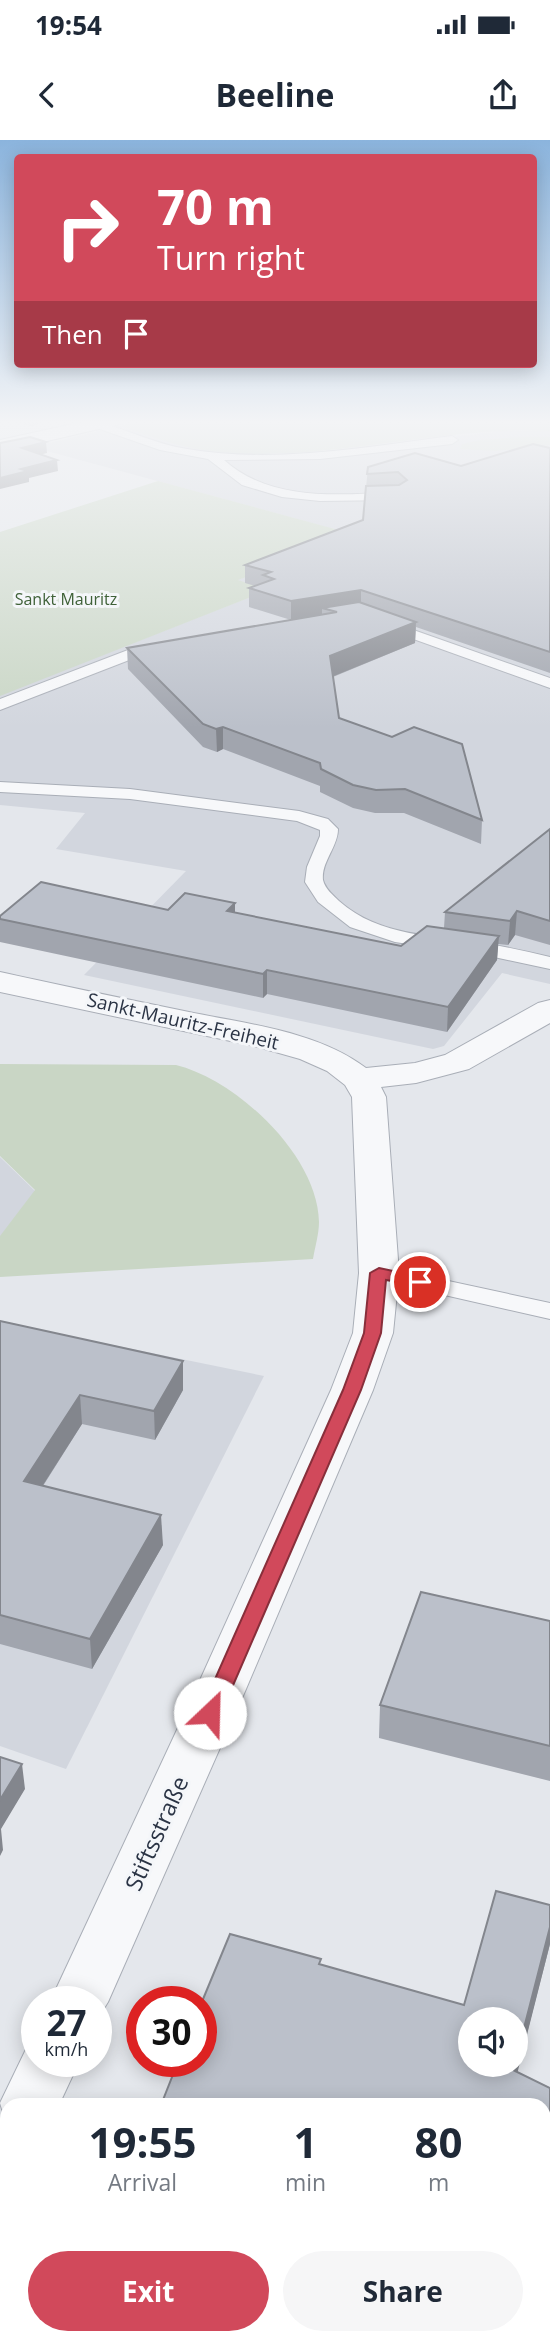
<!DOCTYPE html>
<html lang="en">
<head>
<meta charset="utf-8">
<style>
  :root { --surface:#fff; --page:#f6f6f7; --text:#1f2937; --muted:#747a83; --accent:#d1495b }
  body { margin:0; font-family:"Open Sans",sans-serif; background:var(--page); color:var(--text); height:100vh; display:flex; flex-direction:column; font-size:26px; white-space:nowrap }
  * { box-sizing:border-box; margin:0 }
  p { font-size:23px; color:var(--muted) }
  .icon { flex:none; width:38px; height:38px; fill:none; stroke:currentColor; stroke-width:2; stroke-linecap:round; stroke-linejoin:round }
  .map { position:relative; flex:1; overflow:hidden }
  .panel { position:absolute; left:0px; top:1958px; width:551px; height:247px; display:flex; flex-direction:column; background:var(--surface); border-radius:21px 21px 0 0; box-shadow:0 4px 18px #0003 }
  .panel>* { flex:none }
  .hud { position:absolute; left:14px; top:14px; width:523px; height:214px; border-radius:7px; box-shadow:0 4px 18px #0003; background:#d1495b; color:#fff; overflow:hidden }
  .buttons { position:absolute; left:458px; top:1867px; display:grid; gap:14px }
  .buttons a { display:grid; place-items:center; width:70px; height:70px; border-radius:50%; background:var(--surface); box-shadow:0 4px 18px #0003; font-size:35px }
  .speed { position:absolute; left:21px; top:1846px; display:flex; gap:14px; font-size:35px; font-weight:700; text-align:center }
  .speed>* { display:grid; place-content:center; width:91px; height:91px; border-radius:50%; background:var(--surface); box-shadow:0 4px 18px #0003; line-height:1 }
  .speed small { font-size:18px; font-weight:400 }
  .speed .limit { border:10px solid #d22; background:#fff; color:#111 }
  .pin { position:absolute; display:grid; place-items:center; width:60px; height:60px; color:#fff; margin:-30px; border:4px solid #fff; border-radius:50%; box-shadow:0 2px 7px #0007 }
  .me { position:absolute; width:77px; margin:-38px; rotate:24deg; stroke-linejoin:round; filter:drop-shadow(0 0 5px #0008) }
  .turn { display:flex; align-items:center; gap:24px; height:147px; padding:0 28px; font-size:32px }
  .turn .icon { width:91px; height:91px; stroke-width:2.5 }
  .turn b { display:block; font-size:49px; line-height:60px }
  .then { display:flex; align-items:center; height:66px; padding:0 28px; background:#0003; gap:14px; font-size:26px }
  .eta { display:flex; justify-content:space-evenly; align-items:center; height:119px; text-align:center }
  .eta b { font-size:42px; font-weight:700; line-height:49px }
  .button { display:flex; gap:14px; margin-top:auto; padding:14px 28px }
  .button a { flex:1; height:80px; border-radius:42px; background:var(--accent); color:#fff; font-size:28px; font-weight:700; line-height:80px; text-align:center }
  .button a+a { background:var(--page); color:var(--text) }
  .status { display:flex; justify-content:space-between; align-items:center; height:49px; padding:0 35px; background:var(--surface); direction:ltr }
  .status svg { height:19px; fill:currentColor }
  header { display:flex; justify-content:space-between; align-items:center; height:91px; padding:0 28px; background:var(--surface); font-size:32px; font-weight:700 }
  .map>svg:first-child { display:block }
</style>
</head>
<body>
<div class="status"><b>19:54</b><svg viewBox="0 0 49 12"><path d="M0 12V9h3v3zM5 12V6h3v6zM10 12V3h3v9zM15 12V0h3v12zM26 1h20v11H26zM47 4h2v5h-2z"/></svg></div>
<header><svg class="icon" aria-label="back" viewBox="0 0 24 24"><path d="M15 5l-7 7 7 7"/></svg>Beeline<svg class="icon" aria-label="share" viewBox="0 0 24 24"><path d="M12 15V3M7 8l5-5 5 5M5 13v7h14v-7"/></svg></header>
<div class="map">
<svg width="550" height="2204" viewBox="0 0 550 2204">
  <rect width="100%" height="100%" fill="#e4e7ec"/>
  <g fill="#d2d6de">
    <polygon points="121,286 188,307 272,314 351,309 503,291 550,291 550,844 502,833 444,906 433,909 84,835 186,731 56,709 85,673 0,665 0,555 268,450 237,440 356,395 32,307"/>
    <polygon points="0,1017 35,1051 0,1097"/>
    <polygon points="0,1182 264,1236 66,1629 0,1606"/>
  </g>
  <g fill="#c9d6c5">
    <path d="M 146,280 L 550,280 L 550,291 C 434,285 320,326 203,310 C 175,306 148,295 121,286 Z"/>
    <polygon points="519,297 550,297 550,305 496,311 460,309 462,304 480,300"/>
    <polygon points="158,341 357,395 238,440 269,450 0,556 0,392"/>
    <path d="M 0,924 L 176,925 C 237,940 318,1016 319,1082 C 319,1094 315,1107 313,1119 L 0,1137 L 0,1096 L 35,1050 L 0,1016 Z"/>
  </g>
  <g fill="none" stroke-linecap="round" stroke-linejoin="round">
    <defs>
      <g id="service">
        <path d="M 95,281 C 126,289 155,304 187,309 C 274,324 365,307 452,296 L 458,300 L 452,304 L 320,319 L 224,320 C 271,362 338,355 396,352 L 402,356 L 396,360 L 320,361 L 282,357 L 242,345 L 208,319 L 160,310 L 91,286 L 89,284 Z"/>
        <polygon points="385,480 550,538 550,548 380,487 378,484"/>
        <polygon points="160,503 165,505 168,508 165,511 137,517 0,570 0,559 128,510"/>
        <path d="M 0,642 L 130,649 L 299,671 L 328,679 L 338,689 C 338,707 321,722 323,740 C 325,749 333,755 339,761 C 379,797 437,796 487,804 C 508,807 529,812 550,817 L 550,829 L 494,817 L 395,802 L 350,787 L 318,762 L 305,742 L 307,727 L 320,696 L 320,690 L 297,681 L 130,659 L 0,652 Z"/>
        <polygon points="379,1126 550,1163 550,1179 370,1138 367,1133 370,1128"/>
      </g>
      <g id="minor">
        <polygon points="91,280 123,280 120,284 0,312 0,300"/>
        <path d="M 0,832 C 63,846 126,859 189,872 C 247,884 317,891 366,928 L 415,923 L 445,915 L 538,863 L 550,860 L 550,883 L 469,929 L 416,943 L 381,947 L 386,957 L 399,1133 L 393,1193 L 373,1250 L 246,1549 L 108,1862 L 96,1881 L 96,1862 L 50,1862 L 196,1549 L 331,1250 L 353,1193 L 359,1133 L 352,957 L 345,945 L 327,931 L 300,919 L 254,906 L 0,852 Z"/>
        <polygon points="37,1900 37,1922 79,1922 59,1965 7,1965 7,2050 0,2053 0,1984 6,1982 0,1963 29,1903"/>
      </g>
    </defs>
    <use href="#service" stroke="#a9aeb7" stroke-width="2"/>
    <use href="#minor" stroke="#a9aeb7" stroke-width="2"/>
    <use href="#service" fill="#f7f8fa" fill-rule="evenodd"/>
    <use href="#minor" fill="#f7f8fa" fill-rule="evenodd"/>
  </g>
  <g fill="#a1a5ae">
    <polygon points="8,280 51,280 31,286"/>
    <polygon points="550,308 550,533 416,487 415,503 333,537 339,578 482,680 481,704 404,673 375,673 353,668 320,652 320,646 223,609 217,612 203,607 128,529 127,508 322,475 291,480 249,467 249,448 255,446 245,443 245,425 363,380 368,327 461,326"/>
    <polygon points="550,689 550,805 515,795 508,805 498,804 497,820 447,892 267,854 263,858 0,802 0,776 168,770 235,763 235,773 401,806 444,788 445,772"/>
    <polygon points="0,1181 183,1250 155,1300 82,1284 43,1346 163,1405 92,1529 0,1504"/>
    <polygon points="550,1481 550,1641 379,1598 380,1565"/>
    <polygon points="550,1765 550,1804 517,1932 550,1948 550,2153 544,2151 544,1965 321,1825 464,1865"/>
  </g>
  <g fill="#83868d">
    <polygon points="31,280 51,280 31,286"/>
    <polygon points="46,302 47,313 23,319 22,308"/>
    <polygon points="57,320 58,331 29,338 29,342 0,349 0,338 21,329"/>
    <polygon points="361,450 361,469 322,468 322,475 291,480 291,461"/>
    <polygon points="416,482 415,503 329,538 330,516"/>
    <polygon points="223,587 223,609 217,612 216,589"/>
    <polygon points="235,763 235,786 227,771"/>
    <polygon points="517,771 515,795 508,805 510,781"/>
    <polygon points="499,796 497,820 447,892 448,867"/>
    <polygon points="267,830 267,854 263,858 263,834"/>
    <polygon points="183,1221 183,1250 155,1300 154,1271"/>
    <polygon points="80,1255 82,1284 27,1370 24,1341"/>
    <polygon points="161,1375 163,1405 92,1529 90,1499"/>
    <polygon points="22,1624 25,1649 1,1689 3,1710 0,1716 0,1660"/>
    <polygon points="550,1787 550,1804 510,1962 513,1930 515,1925 516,1925 516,1919"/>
  </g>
  <g fill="#bbc0ca" stroke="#83868d" stroke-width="2">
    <polygon points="30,297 46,302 22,308 57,320 21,329 28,331 0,338 0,303"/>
    <polygon points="533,304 550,308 550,512 361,450 291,461 249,448 274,439 263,435 271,432 245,425 363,380 366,346 399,345 407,340 398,332 367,334 368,327 415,313 461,326"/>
    <polygon points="359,462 416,482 330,516 339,578 392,597 414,587 462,604 482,680 405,649 376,650 353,645 321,629 320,623 223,587 216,589 203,584 127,508 337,472 322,468"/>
    <polygon points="550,689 550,781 517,771 510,781 445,772"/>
    <polygon points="41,742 168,770 185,753 235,763 227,771 401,806 427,786 499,796 448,867 267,830 263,834 0,779 0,776"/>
    <polygon points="0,1181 183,1221 154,1271 80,1255 24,1341 161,1375 90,1499 0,1475"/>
    <polygon points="421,1452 550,1481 550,1606 380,1565"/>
    <polygon points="0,1617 22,1624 0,1660"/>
    <polygon points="496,1751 550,1765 550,1787 516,1919 516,1880 471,1880 471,1925 515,1925 513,1930 550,1948 550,2120 544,2118 544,1965 161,1965 178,1922 201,1922 201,1864 230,1794 321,1819 319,1824 464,1865"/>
  </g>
  <linearGradient id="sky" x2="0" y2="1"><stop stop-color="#8bb4dd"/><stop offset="0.48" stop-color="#f3f4f6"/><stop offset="1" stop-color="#f3f4f6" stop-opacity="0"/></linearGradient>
  <rect width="550" height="588" fill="url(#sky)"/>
  <polygon fill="#d1495b" stroke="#882f3b" stroke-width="2" points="379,1128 426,1138 428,1142 420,1146 386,1140 381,1193 361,1250 221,1573 218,1579 210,1581 203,1579 200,1573 343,1250 364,1193 370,1133"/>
  <g text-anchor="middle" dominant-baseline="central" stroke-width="6" stroke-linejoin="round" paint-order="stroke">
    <g font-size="16" fill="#3f6138" stroke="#f4f6f9">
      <text x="66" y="459">Sankt Mauritz</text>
    </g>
    <g font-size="19" fill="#2b3445" stroke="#f4f6f9">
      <text transform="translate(183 881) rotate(13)">Sankt-Mauritz-Freiheit</text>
    </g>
    <g font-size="23" fill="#2b3445" stroke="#f4f6f9">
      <text transform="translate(156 1693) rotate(-66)">Stiftsstraße</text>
    </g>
  </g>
</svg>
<div class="buttons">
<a><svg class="icon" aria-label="sound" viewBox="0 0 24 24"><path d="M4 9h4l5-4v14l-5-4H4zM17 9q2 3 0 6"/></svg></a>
</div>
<div class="speed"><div>27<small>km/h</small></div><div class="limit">30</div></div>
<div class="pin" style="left:420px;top:1142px;background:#d93025"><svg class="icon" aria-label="arrive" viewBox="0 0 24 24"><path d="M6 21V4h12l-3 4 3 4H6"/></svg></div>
<svg class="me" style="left:210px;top:1573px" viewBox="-20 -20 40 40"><circle r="19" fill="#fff"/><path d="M0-13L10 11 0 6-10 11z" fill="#d1495b"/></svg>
<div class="hud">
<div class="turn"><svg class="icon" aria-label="right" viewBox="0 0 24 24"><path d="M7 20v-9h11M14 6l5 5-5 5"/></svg><div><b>70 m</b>Turn right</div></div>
<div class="then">Then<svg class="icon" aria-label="arrive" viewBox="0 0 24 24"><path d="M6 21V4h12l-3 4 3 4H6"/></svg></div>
</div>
<section class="panel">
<div class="eta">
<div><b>19:55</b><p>Arrival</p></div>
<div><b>1</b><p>min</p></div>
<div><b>80</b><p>m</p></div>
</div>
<div class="button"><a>Exit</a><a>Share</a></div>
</section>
</div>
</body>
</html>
